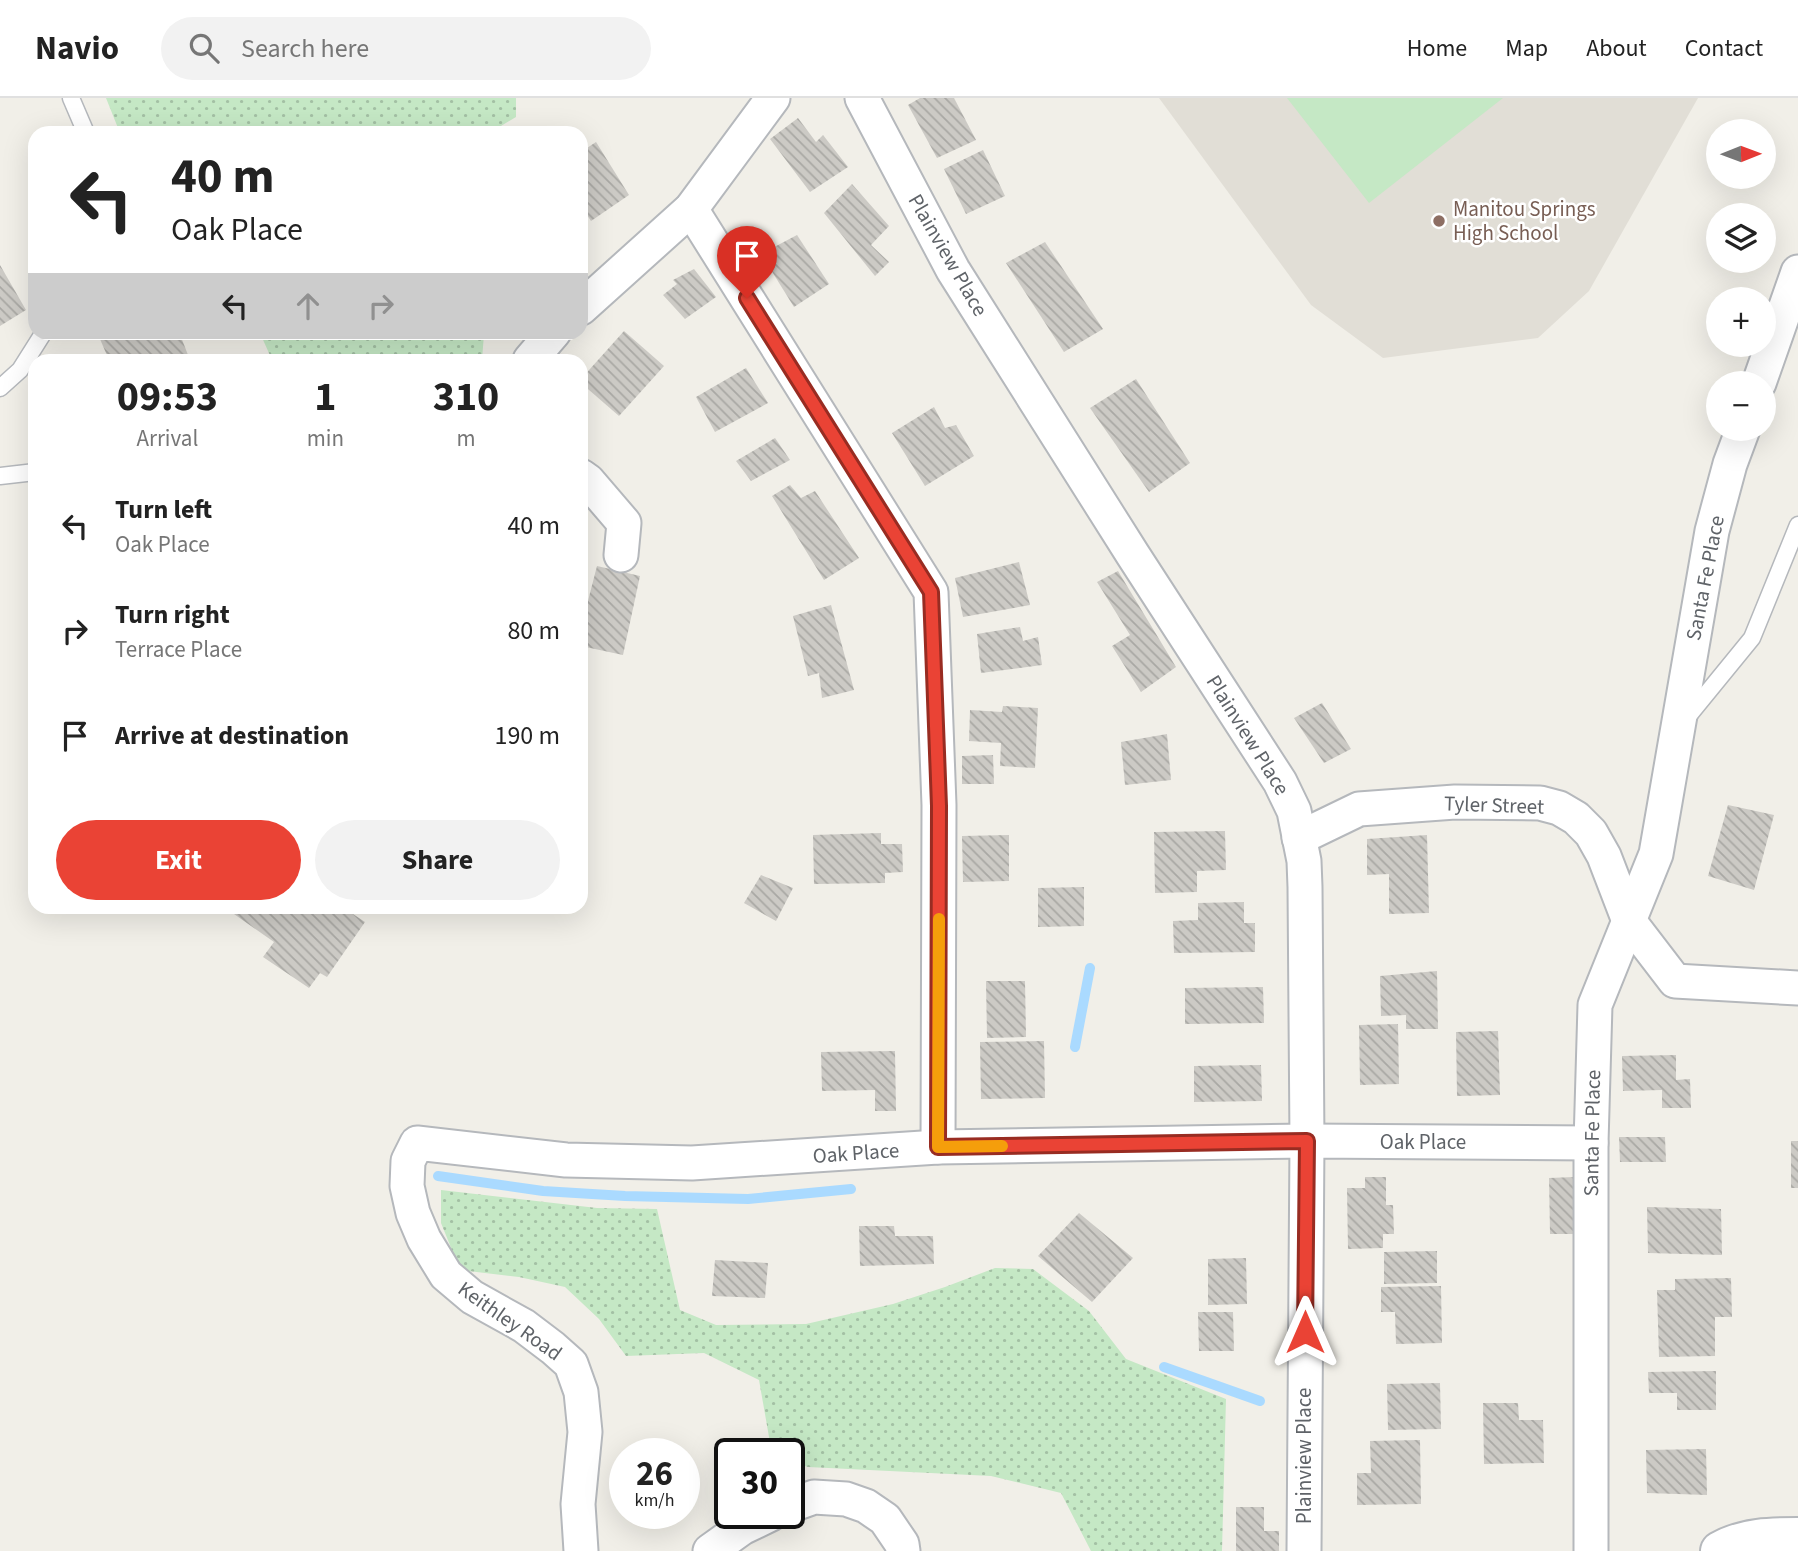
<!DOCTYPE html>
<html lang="en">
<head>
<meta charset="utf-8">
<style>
  :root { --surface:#fff; --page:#f2f2f2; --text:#222; --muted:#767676; --line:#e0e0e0; --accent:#ea4335 }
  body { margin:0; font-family:"Source Sans 3",sans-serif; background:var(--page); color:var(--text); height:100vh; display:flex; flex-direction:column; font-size:26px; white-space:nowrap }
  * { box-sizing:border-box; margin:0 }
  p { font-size:23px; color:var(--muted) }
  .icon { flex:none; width:38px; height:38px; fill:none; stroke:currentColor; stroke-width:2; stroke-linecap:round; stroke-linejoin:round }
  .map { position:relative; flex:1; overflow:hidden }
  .panel { position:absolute; left:28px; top:256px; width:560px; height:560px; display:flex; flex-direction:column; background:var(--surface); border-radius:21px; box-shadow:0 7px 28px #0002 }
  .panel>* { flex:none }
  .guide { position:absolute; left:28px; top:28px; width:560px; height:214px; border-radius:21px; box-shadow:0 7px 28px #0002; background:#fff; color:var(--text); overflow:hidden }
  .needle { width:46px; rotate:89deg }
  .tools { position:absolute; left:1706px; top:21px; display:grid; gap:14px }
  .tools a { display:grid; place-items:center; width:70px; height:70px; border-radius:50%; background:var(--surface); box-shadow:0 7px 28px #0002; font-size:35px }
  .speed { position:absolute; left:609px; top:1340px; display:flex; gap:14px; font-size:35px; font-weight:700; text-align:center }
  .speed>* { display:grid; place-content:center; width:91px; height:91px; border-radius:50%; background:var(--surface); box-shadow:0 7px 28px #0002; line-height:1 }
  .speed small { font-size:18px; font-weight:400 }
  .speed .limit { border:4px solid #111; border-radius:10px; background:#fff; color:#111 }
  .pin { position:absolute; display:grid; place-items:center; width:60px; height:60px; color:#fff; margin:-72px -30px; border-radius:50% 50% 50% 0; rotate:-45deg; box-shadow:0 0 7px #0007 }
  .pin .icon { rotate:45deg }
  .me { position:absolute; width:77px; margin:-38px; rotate:0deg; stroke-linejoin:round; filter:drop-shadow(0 0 5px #0008) }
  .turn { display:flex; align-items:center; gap:24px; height:147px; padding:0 28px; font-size:32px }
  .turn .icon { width:91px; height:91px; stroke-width:2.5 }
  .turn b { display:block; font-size:49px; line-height:60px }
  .lanes { display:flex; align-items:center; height:66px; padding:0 28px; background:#0003; justify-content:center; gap:35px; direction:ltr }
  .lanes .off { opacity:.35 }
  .eta { display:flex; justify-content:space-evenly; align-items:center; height:119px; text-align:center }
  .eta b { font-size:42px; font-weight:700; line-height:49px }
  .cta { display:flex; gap:14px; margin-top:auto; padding:14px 28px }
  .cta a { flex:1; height:80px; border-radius:42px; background:var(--accent); color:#fff; font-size:28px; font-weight:700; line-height:80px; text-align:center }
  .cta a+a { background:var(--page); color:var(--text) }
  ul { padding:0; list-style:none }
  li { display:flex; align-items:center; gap:21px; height:105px; padding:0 28px }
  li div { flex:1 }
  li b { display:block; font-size:26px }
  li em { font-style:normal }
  header { display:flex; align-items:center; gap:42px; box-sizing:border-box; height:98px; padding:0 35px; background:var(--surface); border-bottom:2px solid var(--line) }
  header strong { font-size:33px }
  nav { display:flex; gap:38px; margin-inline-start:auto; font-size:24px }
  .search { width:490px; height:63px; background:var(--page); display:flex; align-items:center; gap:18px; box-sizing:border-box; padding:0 24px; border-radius:38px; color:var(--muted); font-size:26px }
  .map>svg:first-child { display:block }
</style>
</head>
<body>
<header>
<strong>Navio</strong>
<div class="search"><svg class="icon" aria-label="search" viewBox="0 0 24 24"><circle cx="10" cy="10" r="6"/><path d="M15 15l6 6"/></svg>Search here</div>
<nav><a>Home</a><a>Map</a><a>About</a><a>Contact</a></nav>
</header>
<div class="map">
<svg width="1798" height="1453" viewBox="0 0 1798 1453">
  <defs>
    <pattern id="green-dots" width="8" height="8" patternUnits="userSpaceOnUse" patternTransform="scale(1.75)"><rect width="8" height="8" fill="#c5e8c5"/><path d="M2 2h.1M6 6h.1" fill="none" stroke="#a3c0a4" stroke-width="1.8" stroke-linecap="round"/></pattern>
    <pattern id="building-back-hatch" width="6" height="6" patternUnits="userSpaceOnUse" patternTransform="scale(1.75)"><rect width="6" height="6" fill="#cccac5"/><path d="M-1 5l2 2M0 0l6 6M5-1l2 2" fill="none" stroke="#a9a8a4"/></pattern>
  </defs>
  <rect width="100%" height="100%" fill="#f1efe8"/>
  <polygon fill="#e1ded6" points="1159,0 1698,0 1589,193 1538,240 1383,260 1311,207"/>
  <g fill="url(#green-dots)">
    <polygon points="106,0 516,0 516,19 496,31 499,35 120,35"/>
    <polygon points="260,235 486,235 484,236 482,262 272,262"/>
    <polygon points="441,1092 597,1110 657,1111 680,1212 716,1227 806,1226 893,1206 945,1189 995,1170 1033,1171 1089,1213 1126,1261 1226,1301 1222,1453 1091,1453 1061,1395 991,1378 808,1369 789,1363 789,1356 772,1356 759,1282 704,1255 626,1258 599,1221 565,1189 519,1179 460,1172 441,1125"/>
  </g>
  <polygon fill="#c5e8c5" points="1287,0 1503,0 1369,105"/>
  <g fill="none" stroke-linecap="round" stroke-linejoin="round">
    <g stroke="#aadaff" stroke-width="10">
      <polyline points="1075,949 1090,870"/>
      <polyline points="438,1078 543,1093 625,1098 748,1101 851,1091"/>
      <polyline points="1164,1269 1260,1303"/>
    </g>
  </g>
  <g fill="url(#building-back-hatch)">
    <polygon points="920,0 954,0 976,42 937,60 908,7"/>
    <polygon points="798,20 816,44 823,37 848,69 810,94 770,41"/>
    <polygon points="596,44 629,97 591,123 581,108 581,54"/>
    <polygon points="983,52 1005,98 966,116 944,71"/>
    <polygon points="852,86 889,128 871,147 889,164 875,178 824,115"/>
    <polygon points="797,137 829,186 794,209 761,156"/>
    <polygon points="1045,144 1103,231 1064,254 1006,165"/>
    <polygon points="0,167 26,212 0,228"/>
    <polygon points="694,171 716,199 685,221 663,197 677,186 673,182"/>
    <polygon points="624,233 664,268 619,318 581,285 581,281"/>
    <polygon points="97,234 179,234 190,262 109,262"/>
    <polygon points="746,270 768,305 715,334 696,299"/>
    <polygon points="1136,281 1190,365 1149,394 1090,310"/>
    <polygon points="934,309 945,330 956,327 974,358 925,388 892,335"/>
    <polygon points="775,340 790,362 751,383 736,363"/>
    <polygon points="790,387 801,400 815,393 859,460 824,482 772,398"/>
    <polygon points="1019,464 1030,507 963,519 955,480"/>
    <polygon points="597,468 640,478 623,557 581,548 581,530"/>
    <polygon points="1118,473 1176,569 1141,594 1112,548 1130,537 1097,484"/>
    <polygon points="831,507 854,592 822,600 819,575 808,578 793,518"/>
    <polygon points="1020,529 1023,543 1038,539 1042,567 981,575 977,536"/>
    <polygon points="1322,605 1351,651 1324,665 1294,620"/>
    <polygon points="1003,608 1038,610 1035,670 1000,668 1001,645 969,643 970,612 1002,614"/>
    <polygon points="1167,636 1171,682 1125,687 1121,644"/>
    <polygon points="993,657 994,686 962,686 962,658"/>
    <polygon points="1728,707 1774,717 1754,792 1708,778"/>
    <polygon points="1225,733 1226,772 1197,773 1197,794 1155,795 1154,734"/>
    <polygon points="881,735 881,746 902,746 903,774 885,775 885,785 814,786 813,737"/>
    <polygon points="1009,737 1009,783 963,784 962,738"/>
    <polygon points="1427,737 1429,815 1389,816 1389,776 1367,777 1367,741"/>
    <polygon points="761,777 793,790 776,823 744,805"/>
    <polygon points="1084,789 1084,828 1038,829 1038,790"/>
    <polygon points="1244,804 1244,825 1255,825 1255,854 1174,855 1173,823 1198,822 1198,805"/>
    <polygon points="240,808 341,808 365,824 327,879 320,875 309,890 263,859 274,844 234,816"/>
    <polygon points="1437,873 1438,931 1406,931 1406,917 1381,918 1380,878"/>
    <polygon points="986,883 1025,883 1026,939 987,940"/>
    <polygon points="1263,889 1264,925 1185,926 1185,890"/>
    <polygon points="1398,926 1399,986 1360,987 1359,927"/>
    <polygon points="1498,933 1500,997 1457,998 1456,934"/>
    <polygon points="1044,943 1045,1000 981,1001 980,944"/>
    <polygon points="895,953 896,1013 875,1013 875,992 822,993 821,954"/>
    <polygon points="1676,957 1676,982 1690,981 1691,1010 1662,1010 1662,992 1623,993 1622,958"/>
    <polygon points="1261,967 1262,1003 1194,1004 1194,968"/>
    <polygon points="1619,1039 1665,1039 1666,1064 1620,1064"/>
    <rect x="1791" y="1043" width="7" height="47"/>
    <polygon points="1365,1079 1386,1079 1386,1107 1393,1107 1394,1136 1383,1136 1383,1150 1348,1151 1347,1090 1365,1090"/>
    <polygon points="1574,1079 1575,1136 1550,1136 1549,1080"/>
    <polygon points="1647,1109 1721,1111 1722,1157 1648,1155"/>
    <polygon points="1079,1115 1133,1160 1092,1204 1038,1158"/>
    <polygon points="859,1128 894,1128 895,1138 933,1138 934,1166 860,1168"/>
    <polygon points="1437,1153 1437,1185 1384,1186 1384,1154"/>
    <polygon points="1246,1160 1247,1206 1208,1207 1208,1161"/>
    <polygon points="715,1162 768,1165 765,1200 712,1198"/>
    <polygon points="1731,1180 1732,1219 1715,1219 1715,1258 1659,1259 1657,1192 1675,1192 1675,1181"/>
    <polygon points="1441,1188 1442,1245 1396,1246 1395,1214 1381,1214 1381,1189"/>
    <polygon points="1198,1214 1233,1214 1234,1253 1199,1253"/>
    <polygon points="1716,1273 1716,1312 1677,1312 1677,1295 1649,1295 1648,1274"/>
    <polygon points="1440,1285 1441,1331 1388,1332 1387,1286"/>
    <polygon points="1483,1305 1518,1305 1519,1322 1543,1322 1544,1365 1484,1366"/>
    <polygon points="1420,1342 1421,1406 1357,1407 1357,1375 1371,1375 1370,1343"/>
    <polygon points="1706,1351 1707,1397 1647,1395 1646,1352"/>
    <polygon points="1236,1409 1264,1409 1264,1433 1279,1433 1279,1453 1236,1453"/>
  </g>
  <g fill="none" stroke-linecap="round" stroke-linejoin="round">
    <defs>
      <g id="service">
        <polyline points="71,0 86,35"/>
        <polyline points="0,290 20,272 44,234"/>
        <polyline points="0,378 35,374"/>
        <polyline points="1685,622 1752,540 1798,427"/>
      </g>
      <g id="minor">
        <polyline points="862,0 953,172 1133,457 1280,684 1294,713 1304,763 1305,789 1307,1043 1304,1453"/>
        <polyline points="691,111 931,494 939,707 938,1049"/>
        <polyline points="581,210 691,111 773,0"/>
        <polyline points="530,262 554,234"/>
        <polyline points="1759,285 1798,174"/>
        <polyline points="581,378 588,383 624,425 621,457"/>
        <polyline points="1299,740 1359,711 1455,704 1540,705 1559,710 1576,720 1591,735 1604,758 1629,823 1675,883 1798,890"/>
        <polyline points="789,1408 814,1399 846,1401 866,1408 885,1421 902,1446 903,1453"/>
        <polyline points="581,1453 578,1406 585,1334 581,1294 571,1266 553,1250 524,1228 472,1199 446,1177 424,1141 413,1115 407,1088 408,1063 417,1045 566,1062 692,1065 938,1049 1307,1043 1591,1045"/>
        <polyline points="710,1453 742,1430 771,1416"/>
        <polyline points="1591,1453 1591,1045 1595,907 1656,756 1712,433 1730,366 1743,331"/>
      </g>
      <path id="tertiary" d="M 1720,1453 C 1744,1439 1772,1439 1798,1439"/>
    </defs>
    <use href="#service" stroke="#b5b8bc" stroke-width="19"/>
    <use href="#minor" stroke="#b5b8bc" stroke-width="37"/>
    <use href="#tertiary" stroke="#b5b8bc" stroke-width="42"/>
    <use href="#service" stroke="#fff" stroke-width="16"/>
    <use href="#minor" stroke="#fff" stroke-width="33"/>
    <use href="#tertiary" stroke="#fff" stroke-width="38"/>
  </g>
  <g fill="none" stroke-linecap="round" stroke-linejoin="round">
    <defs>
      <polyline id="route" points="747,200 931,494 939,708 938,1049 1307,1043 1305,1234"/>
    </defs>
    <use href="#route" stroke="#982c22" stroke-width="18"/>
    <use href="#route" stroke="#ea4335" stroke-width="12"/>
    <polyline stroke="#f59e0b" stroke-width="12" points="939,821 938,1049 1002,1048"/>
  </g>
  <circle fill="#8d6e63" stroke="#fff" stroke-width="2.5" cx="1439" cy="123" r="7"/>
  <g text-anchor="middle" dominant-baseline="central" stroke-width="5" stroke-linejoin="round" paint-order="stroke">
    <g font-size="21" fill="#785e54" stroke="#fff" text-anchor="start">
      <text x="1453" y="111">Manitou Springs<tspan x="1453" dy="24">High School</tspan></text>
    </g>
    <g font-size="21" fill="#5f6368" stroke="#fff">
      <text transform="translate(948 157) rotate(60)">Plainview Place</text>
      <text transform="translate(1705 480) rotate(-79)">Santa Fe Place</text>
      <text transform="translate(1248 637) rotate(58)">Plainview Place</text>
      <text transform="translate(1494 707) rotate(2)">Tyler Street</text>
      <text transform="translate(1592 1035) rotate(-89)">Santa Fe Place</text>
      <text x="1423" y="1044">Oak Place</text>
      <text transform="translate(856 1055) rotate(-4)">Oak Place</text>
      <text transform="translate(510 1223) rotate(35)">Keithley Road</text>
      <text transform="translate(1304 1358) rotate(-90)">Plainview Place</text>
    </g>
  </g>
</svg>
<div class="tools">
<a><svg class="needle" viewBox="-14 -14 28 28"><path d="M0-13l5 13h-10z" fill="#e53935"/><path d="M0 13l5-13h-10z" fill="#767676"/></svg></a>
<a><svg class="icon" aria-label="layers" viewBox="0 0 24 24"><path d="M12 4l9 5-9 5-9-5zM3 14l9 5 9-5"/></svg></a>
<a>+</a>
<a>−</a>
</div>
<div class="speed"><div>26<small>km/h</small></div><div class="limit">30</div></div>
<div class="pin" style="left:747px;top:200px;background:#d93025"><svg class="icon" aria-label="arrive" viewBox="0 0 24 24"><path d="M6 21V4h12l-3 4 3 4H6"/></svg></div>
<svg class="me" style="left:1305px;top:1234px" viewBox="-20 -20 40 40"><path d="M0-17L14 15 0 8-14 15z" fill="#ea4335" stroke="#fff" stroke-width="4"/></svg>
<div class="guide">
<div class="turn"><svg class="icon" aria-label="left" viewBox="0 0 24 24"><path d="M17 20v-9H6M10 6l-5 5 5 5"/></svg><div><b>40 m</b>Oak Place</div></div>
<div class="lanes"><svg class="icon" aria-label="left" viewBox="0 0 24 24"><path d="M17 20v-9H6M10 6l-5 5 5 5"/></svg><svg class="icon off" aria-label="ahead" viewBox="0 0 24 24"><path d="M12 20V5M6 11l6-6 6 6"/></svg><svg class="icon off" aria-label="right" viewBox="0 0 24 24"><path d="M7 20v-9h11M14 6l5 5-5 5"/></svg></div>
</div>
<section class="panel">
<div class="eta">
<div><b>09:53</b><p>Arrival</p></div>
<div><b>1</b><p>min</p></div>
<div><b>310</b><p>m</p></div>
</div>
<ul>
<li><svg class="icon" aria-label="left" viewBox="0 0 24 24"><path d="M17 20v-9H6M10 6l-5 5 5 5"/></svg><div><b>Turn left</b><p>Oak Place</p></div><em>40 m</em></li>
<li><svg class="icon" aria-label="right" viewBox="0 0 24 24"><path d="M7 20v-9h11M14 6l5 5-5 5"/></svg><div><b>Turn right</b><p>Terrace Place</p></div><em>80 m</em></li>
<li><svg class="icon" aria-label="arrive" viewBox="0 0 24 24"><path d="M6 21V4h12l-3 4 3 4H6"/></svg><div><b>Arrive at destination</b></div><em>190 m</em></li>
</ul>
<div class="cta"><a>Exit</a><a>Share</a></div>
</section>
</div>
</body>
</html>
